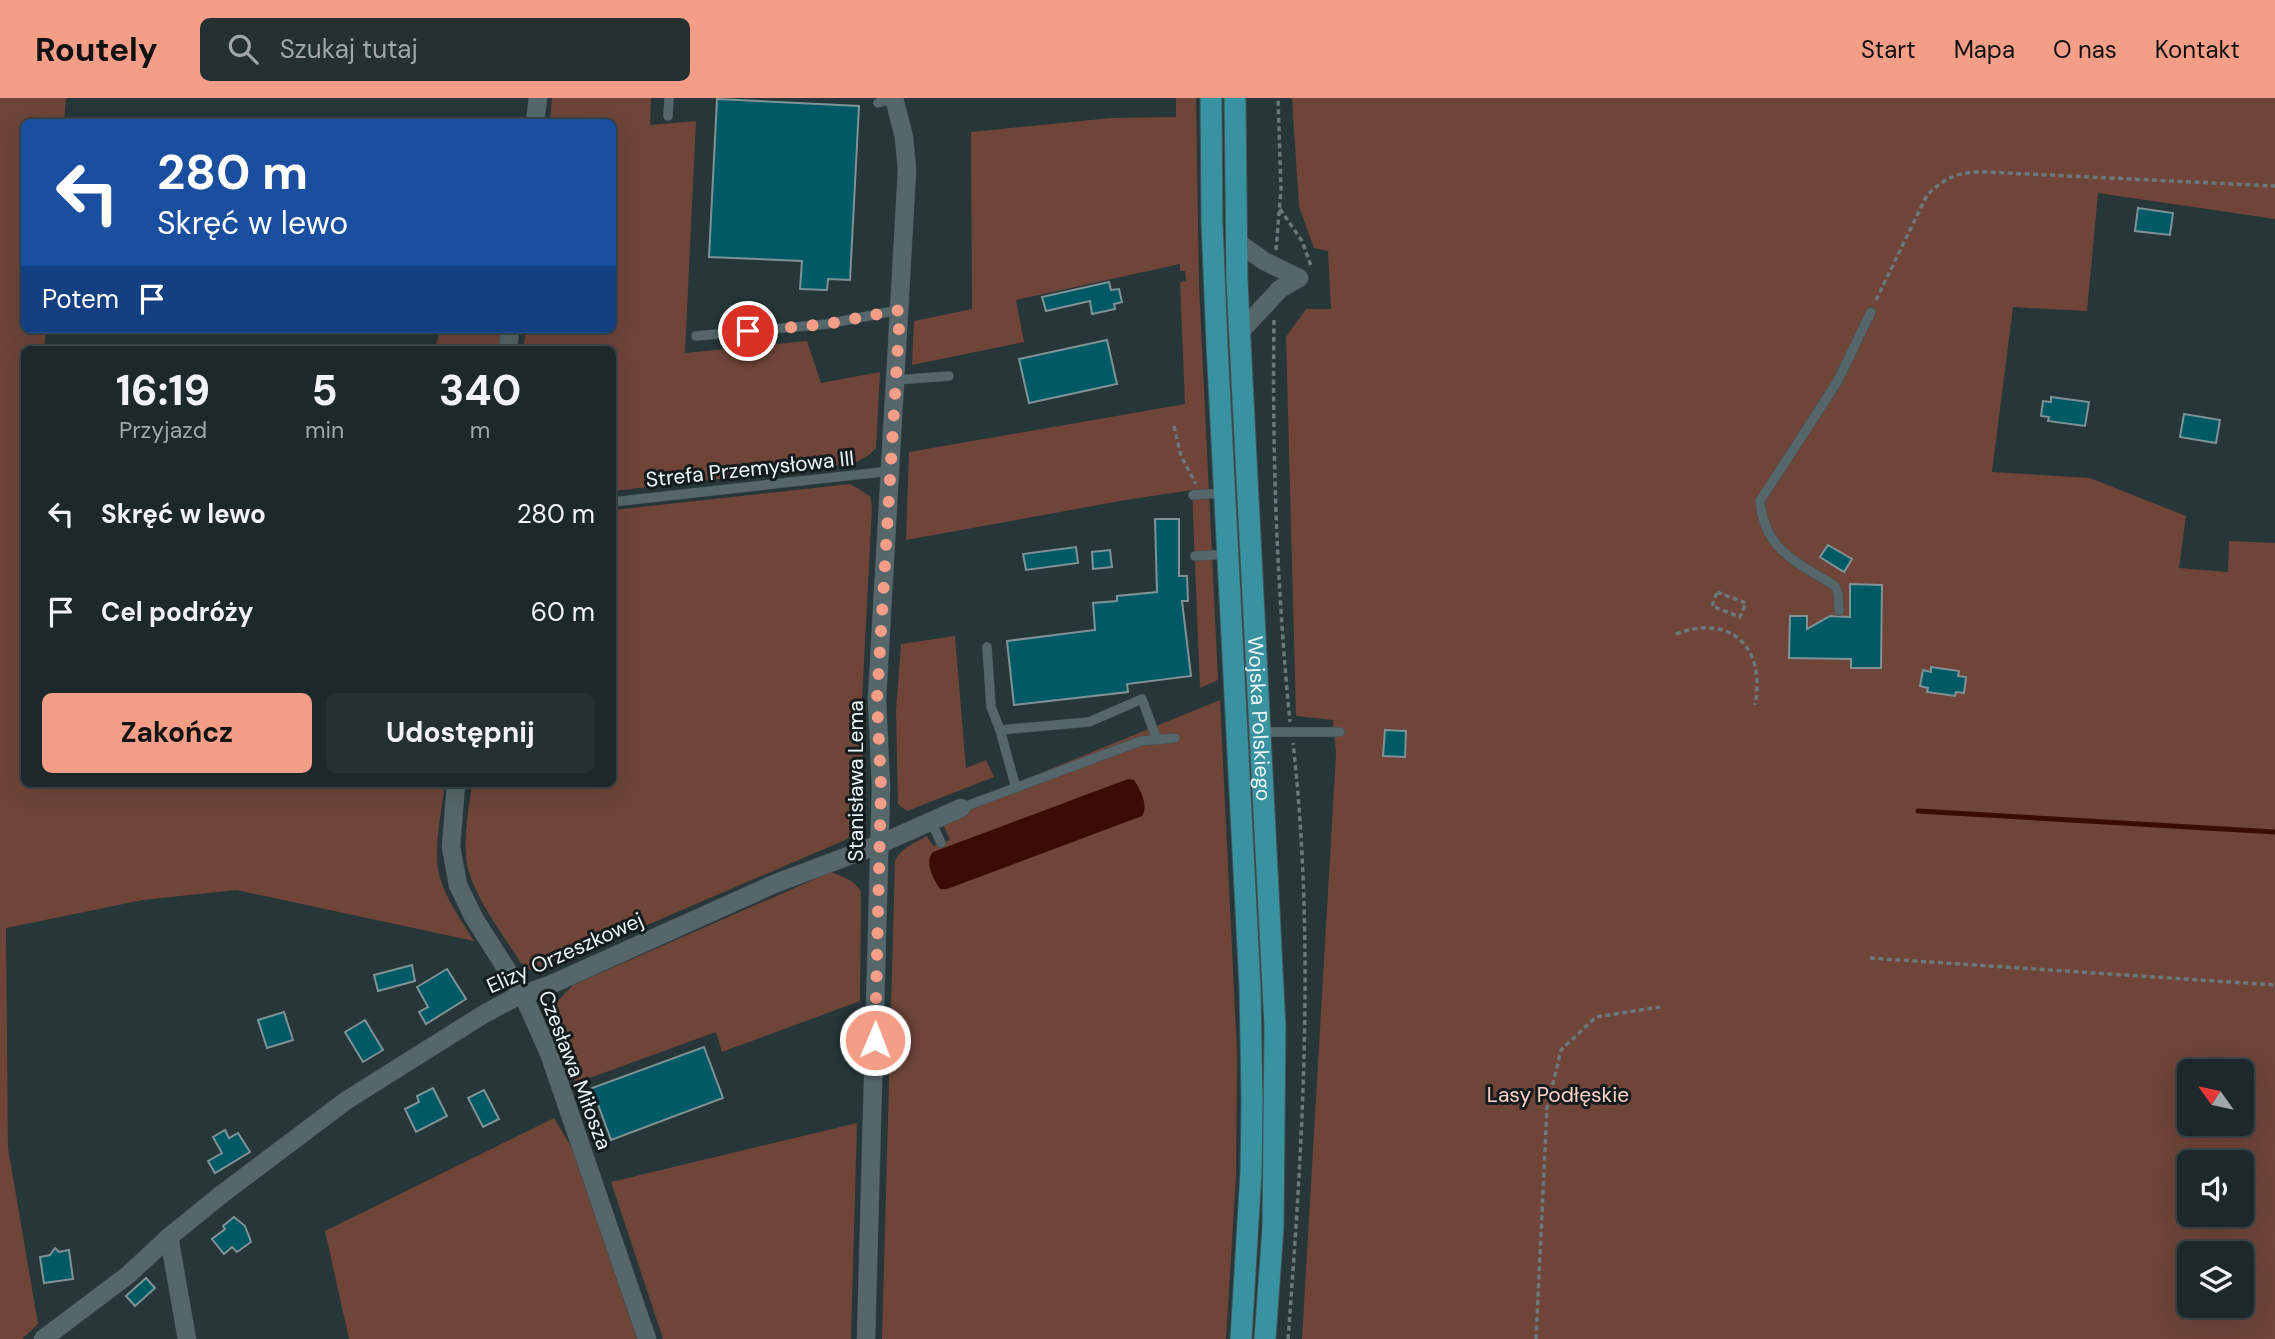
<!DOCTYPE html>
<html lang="pl">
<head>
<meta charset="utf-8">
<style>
  :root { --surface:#1c282b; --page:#253033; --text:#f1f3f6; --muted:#a0a6a9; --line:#3a4447; --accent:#f49e88 }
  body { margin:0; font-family:"DM Sans",sans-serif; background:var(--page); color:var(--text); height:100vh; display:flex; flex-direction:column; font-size:26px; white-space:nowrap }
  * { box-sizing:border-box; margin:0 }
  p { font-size:23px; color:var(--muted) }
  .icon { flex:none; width:38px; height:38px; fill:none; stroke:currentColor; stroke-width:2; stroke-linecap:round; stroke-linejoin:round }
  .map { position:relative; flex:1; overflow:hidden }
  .details { position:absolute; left:21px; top:248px; width:595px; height:441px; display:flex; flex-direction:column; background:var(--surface); border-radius:10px; box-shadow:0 7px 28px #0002,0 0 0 2px var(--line) }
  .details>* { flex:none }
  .top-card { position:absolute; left:21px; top:21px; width:595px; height:214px; border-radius:10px; box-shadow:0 7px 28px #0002,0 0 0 2px var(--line); background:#1a4fa0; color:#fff; overflow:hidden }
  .needle { width:46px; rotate:303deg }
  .fabs { position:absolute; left:2177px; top:961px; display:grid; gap:14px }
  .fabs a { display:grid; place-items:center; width:77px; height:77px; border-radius:10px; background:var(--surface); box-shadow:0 7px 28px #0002,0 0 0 2px var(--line); font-size:35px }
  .pin { position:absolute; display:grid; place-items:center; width:60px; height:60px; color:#fff; margin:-30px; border:4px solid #fff; border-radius:50%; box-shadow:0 2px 7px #0007 }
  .me { position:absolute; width:77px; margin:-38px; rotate:1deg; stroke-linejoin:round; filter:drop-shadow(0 0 5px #0008) }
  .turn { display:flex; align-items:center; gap:24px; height:147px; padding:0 21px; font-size:32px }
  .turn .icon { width:91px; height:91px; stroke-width:2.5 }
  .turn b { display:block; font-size:49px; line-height:60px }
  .then { display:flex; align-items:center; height:66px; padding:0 21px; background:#0003; gap:14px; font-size:26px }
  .eta { display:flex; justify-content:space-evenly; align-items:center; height:119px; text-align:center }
  .eta b { font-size:42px; font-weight:700; line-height:49px }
  .primary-button { display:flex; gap:14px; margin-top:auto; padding:14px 21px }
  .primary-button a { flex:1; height:80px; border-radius:10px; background:var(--accent); color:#111; font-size:28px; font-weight:700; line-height:80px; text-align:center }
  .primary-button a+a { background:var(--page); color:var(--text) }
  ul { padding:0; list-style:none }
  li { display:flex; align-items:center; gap:21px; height:98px; padding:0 21px }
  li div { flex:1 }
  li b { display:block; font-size:26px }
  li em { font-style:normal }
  header { display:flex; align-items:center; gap:42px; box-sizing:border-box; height:98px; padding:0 35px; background:var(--accent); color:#111 }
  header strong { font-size:33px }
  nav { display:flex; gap:38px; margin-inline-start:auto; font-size:24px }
  .search { width:490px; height:63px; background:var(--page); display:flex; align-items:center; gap:18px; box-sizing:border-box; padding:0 24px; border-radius:10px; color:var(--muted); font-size:26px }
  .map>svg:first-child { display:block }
</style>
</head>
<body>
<header>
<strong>Routely</strong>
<div class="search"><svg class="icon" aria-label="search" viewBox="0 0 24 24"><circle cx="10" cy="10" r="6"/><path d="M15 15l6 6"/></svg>Szukaj tutaj</div>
<nav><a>Start</a><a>Mapa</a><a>O nas</a><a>Kontakt</a></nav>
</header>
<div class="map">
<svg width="2275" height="1241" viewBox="0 0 2275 1241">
  <rect width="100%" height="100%" fill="#263639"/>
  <g fill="#6f4439" fill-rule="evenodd">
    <path d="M 0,0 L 66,0 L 64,24 L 24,24 L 24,231 L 46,231 L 44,252 L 24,252 L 24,686 L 445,686 C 442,712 432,754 440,780 C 447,803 461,822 474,843 L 236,792 L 143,802 L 6,830 L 8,1050 L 38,1226 L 22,1241 L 0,1241 Z"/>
    <polygon points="552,0 651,0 650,27 696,23 685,255 807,243 821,285 880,274 876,350 869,357 853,366 613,393 612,252 523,252 526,231 612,231 612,24 550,24"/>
    <polygon points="1176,0 1196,0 1199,187 1218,582 1200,590 1192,392 1126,402 906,442 909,354 1185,306 1180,184 1186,183 1185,173 1180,173 1180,166 1016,202 1024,244 912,267 914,223 972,211 971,34 1111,20 1176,19"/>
    <path d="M 1292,0 L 2275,0 L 2275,121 L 2098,95 L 2087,213 L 2013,209 L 1992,374 L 2090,380 L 2186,418 L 2179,470 L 2228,474 L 2229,443 L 2275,445 L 2275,1241 L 1302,1241 L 1336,656 L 1333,622 L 1296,618 L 1286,239 L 1306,211 L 1331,211 L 1328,153 L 1314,150 L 1299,109 ZM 2189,973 L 2242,973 L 2242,1026 L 2189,1026 ZM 2189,1064 L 2242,1064 L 2242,1116 L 2189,1116 ZM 2189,1155 L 2242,1155 L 2242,1208 L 2189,1208 Z"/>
    <polygon points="441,231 503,231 500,252 434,252"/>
    <path d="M 850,386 L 870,398 L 872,409 L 862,602 L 864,722 L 859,736 L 603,846 L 552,871 L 530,872 L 521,865 C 503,836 468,792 466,758 C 464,734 469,710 472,686 L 612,686 L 613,412 Z"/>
    <polygon points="955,538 966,670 986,662 994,679 907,713 898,706 896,613 901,546"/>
    <path d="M 1220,602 L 1237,954 L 1236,1079 L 1226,1241 L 882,1241 L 895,762 C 903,749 914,745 927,738 L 933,748 L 950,742 L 941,721 L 1011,687 Z"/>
    <path d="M 831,774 C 844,780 854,781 861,794 L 860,903 L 722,954 L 716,934 L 576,985 L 551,920 L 551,910 L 573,887 Z"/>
    <polygon points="554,1020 572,1050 637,1241 349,1241 325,1133"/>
    <polygon points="857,1025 851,1241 663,1241 611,1084"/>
  </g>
  <path fill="#3a0c03" d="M 1128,681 L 1134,682 C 1140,691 1149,708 1142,718 L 947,791 L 940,791 C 933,781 924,763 933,754 Z"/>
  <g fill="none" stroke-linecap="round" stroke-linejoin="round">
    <polyline stroke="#3a0c03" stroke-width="5" points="1918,713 2275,734"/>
  </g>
  <g fill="#005a66" stroke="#7f9295" stroke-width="2">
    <polygon points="717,1 859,8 850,182 828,181 827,192 800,191 802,163 709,159"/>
    <polygon points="2138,110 2173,115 2170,137 2135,133"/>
    <polygon points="1109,184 1111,192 1119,191 1122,204 1114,206 1115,211 1092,216 1090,203 1046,213 1042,199"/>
    <polygon points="1107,242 1117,286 1029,305 1019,261"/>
    <polygon points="2051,299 2089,304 2085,328 2048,323 2049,319 2041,318 2043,303 2051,304"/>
    <polygon points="2184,316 2220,322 2216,345 2180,339"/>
    <polygon points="1155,421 1179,421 1179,478 1187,478 1188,503 1182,503 1191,578 1127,586 1128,594 1014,607 1007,543 1095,532 1093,505 1117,503 1117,498 1157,494"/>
    <polygon points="1828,447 1852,461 1844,474 1820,459"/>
    <polygon points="1076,449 1078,465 1026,472 1023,456"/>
    <polygon points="1110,452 1112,469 1093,471 1092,454"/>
    <polygon points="1850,486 1882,487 1881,570 1851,570 1851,561 1789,560 1790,518 1807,518 1807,531 1830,518 1850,519"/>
    <polygon points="1931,569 1959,573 1958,578 1966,579 1964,595 1956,594 1955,598 1927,594 1928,590 1920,588 1923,572 1931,574"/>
    <polygon points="1385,632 1406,633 1405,659 1383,658"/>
    <polygon points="412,867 415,883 378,893 374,877"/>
    <polygon points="447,871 466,901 426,926 419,914 428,909 417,889"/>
    <polygon points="284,914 293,942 267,950 258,922"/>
    <polygon points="365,922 383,952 363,964 345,934"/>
    <polygon points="704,949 723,1000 611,1042 592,990"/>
    <polygon points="433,990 447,1018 416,1034 405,1011 419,1004 417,998"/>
    <polygon points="484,992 499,1021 483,1029 468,1000"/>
    <polygon points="225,1032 229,1040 238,1035 250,1054 215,1075 208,1063 222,1055 213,1039"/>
    <polygon points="234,1119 245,1128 251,1144 237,1154 232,1149 224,1156 212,1141 225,1131 223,1128"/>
    <polygon points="55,1150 59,1154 69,1152 73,1181 44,1185 40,1159 50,1157"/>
    <polygon points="146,1180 155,1190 135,1208 126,1198"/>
  </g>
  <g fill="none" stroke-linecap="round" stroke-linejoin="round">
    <defs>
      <g id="lane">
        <polyline points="878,5 893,0"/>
        <polyline points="668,18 669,0"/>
        <polyline points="696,238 827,226 899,212"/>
        <polyline points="896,282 949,278"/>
        <polyline points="1193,397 1224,395"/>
        <polyline points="612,404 891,373"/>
        <polyline points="1195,458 1228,456"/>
        <path d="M 1839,513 L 1838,495 L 1835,488 C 1799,465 1764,453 1760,403 L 1837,284 L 1871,214"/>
        <polyline points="987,549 991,609 1000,632"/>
        <polyline points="1260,634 1340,634"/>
        <polyline points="1016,690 1000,632 1089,624 1142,601 1157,642"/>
        <polyline points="961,710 1141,643 1175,640"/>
        <polyline points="931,723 941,745"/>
      </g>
      <g id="street">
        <polyline points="535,24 538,0"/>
        <polyline points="1236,143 1264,163 1299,180"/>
        <polyline points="1240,234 1280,191 1299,180"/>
        <polyline points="508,252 510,231"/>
        <polyline points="456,686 451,749 458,787 474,820 523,897 549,955 647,1241"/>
        <polyline points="169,1139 187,1241"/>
        <polyline points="43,1241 128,1177 169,1139 222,1096 347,1002 484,916 514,900 552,886 774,786 880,746 961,710"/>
        <polyline points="866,1241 881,689 877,601 907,72 904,39 894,0"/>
      </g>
      <g id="primary">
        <polyline points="1211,0 1212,125 1217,247 1250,890 1252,1003 1251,1074 1241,1241"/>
        <path id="s1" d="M 1235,0 L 1237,183 L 1275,929 L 1273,1129 L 1265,1241"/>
      </g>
    </defs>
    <use href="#lane" stroke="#435154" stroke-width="10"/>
    <use href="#street" stroke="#435154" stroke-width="19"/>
    <use href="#primary" stroke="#435154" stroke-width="23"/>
    <g stroke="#6a787b" stroke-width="3.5" stroke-dasharray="5 3.5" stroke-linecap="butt">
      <polyline points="1280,111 1302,143 1311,168"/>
      <polyline points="1276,152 1281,91 1278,0"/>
      <path d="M 1876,202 L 1927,97 C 1948,77 1959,74 1987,74 L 2275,88"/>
      <path d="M 1274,222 C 1272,356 1277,491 1290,624"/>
      <polyline points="1174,328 1181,358 1196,386"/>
      <polygon points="1717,494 1746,505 1740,519 1712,508"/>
      <path d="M 1676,536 C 1732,515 1766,550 1755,607"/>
      <polyline points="1870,860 2275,887"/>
      <path d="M 1288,1241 C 1303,1044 1315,842 1293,645"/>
      <polyline points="1536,1241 1547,1010 1561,952 1596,919 1660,909"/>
    </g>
    <use href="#lane" stroke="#55676a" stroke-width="9"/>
    <use href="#street" stroke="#55676a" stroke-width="18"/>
    <use href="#primary" stroke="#39929f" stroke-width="21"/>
  </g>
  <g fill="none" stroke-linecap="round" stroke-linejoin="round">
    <polyline stroke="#f49e88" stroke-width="12" stroke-dasharray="0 21.6" points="748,233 827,226 900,212 877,601 881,689 875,942"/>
  </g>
  <g text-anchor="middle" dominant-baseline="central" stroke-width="6" stroke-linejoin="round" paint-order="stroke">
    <g font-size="21" fill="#ecf6f8" stroke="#151c1d">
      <text transform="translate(750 371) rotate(-6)">Strefa Przemysłowa III</text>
      <text stroke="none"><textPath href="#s1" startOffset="621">Wojska Polskiego</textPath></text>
      <text transform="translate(856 683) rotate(-90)">Stanisława Lema</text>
      <text transform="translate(565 855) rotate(-24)">Elizy Orzeszkowej</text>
      <text transform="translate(575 972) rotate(69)">Czesława Miłosza</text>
    </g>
    <g font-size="21" fill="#fdd3c8" stroke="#151c1d">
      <text x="1558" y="997">Lasy Podłęskie</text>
    </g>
  </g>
</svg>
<div class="fabs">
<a><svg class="needle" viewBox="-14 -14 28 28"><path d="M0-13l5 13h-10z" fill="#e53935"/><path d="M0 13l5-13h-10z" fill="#a0a6a9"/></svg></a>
<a><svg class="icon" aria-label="sound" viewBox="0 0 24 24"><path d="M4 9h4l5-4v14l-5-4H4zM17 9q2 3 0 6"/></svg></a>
<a><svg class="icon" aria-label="layers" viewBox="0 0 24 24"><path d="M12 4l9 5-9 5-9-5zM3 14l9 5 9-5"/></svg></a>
</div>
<div class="pin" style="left:748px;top:233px;background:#d93025"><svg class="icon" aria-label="arrive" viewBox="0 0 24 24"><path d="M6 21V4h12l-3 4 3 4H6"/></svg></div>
<svg class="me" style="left:875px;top:942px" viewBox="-20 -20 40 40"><circle r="17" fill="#f49e88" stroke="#fff" stroke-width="3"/><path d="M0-11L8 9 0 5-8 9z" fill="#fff"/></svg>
<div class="top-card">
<div class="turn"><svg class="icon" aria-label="left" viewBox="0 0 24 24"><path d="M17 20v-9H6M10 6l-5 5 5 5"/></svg><div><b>280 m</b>Skręć w lewo</div></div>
<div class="then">Potem<svg class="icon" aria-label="arrive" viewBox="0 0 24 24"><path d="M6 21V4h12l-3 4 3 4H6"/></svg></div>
</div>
<section class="details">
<div class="eta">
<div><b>16:19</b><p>Przyjazd</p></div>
<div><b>5</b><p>min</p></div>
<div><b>340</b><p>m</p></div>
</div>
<ul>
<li><svg class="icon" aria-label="left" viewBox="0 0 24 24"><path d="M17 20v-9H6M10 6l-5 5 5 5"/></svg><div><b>Skręć w lewo</b></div><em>280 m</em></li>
<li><svg class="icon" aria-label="arrive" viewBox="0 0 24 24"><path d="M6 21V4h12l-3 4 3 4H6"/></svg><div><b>Cel podróży</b></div><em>60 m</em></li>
</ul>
<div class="primary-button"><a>Zakończ</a><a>Udostępnij</a></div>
</section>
</div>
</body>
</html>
